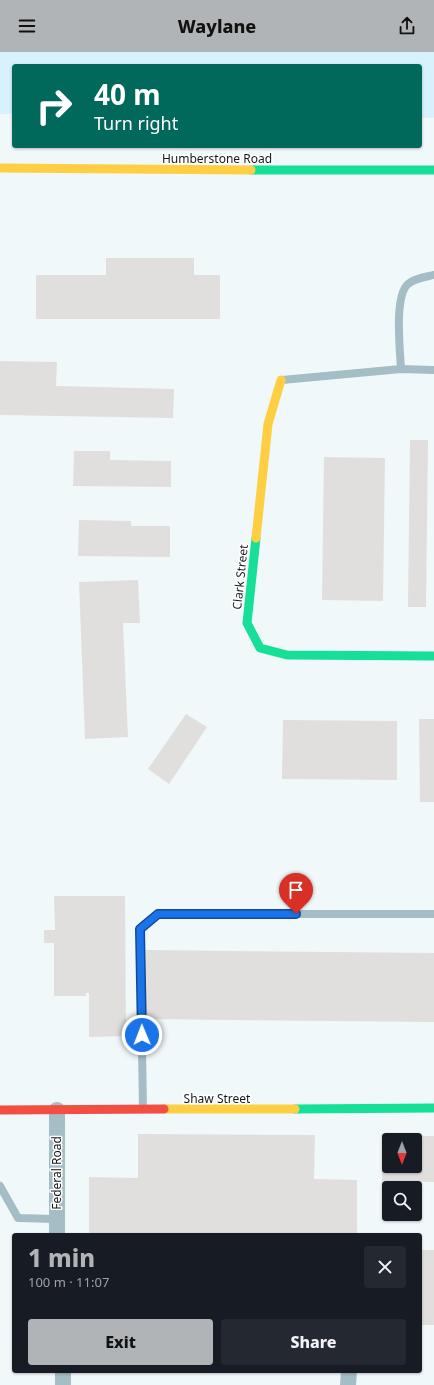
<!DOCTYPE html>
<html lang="en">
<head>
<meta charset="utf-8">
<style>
  :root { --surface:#171b24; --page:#242831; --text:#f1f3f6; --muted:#9ea1a6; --accent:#b0b4b6 }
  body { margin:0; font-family:"Noto Sans",sans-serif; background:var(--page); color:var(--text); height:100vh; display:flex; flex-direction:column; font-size:15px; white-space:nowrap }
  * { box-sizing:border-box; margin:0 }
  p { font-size:13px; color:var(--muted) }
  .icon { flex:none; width:22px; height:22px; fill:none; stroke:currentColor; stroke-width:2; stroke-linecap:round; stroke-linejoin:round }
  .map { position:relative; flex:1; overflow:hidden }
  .details { position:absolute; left:12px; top:1181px; width:410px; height:140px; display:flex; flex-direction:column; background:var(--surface); border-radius:4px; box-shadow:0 1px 3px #0004 }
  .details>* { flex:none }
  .hud { position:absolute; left:12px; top:12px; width:410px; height:84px; border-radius:4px; box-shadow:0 1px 3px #0004; background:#00695c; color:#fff; overflow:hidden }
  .needle { width:26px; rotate:180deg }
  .fabs { position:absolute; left:382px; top:1081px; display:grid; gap:8px }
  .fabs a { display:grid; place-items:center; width:40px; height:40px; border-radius:4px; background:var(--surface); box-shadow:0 1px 3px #0004; font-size:20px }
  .pin { position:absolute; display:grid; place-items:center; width:34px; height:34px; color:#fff; margin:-41px -17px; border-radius:50% 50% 50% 0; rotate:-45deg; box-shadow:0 0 4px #0007 }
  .pin .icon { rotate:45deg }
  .me { position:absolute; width:44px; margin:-22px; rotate:359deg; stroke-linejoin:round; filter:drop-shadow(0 0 3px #0008) }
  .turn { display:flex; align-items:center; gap:14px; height:84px; padding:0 16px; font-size:18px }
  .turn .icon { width:52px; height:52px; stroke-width:2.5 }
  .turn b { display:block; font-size:28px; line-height:34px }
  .round { display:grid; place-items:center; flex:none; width:42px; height:42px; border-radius:4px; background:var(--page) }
  .summary { display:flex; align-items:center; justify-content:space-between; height:68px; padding:0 16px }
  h1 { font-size:24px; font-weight:800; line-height:30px; color:var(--accent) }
  .primary-button { display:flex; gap:8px; margin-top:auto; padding:8px 16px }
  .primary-button a { flex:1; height:46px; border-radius:4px; background:var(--accent); color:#111; font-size:16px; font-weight:800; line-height:46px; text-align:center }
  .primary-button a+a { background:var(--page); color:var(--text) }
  header { display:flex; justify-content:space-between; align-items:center; height:52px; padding:0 16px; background:var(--accent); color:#111; font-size:18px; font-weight:800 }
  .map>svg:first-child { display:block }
</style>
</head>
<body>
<header><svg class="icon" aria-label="menu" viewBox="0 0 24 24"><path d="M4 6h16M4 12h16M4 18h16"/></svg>Waylane<svg class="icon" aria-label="share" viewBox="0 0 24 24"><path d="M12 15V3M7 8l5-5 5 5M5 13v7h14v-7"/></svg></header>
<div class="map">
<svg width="434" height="1333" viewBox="0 0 434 1333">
  <rect width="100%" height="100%" fill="#f1f8fa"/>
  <polygon fill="#d7f2fc" points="0,0 434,0 434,66 420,66 420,14 14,14 14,62 0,62"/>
  <g fill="#e0dfde" fill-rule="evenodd">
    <polygon points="106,206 194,206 194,223 220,223 220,267 36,267 36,223 106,223"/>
    <polygon points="0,309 57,310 56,334 174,337 173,366 0,363"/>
    <polygon points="410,388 428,388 426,555 408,555"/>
    <polygon points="74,399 110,399 110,408 171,409 171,435 73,434"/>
    <polygon points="324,405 385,406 383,549 322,548"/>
    <polygon points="79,468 131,469 131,474 170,474 170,505 78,504"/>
    <polygon points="138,528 140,571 123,571 128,685 85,687 79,530"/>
    <polygon points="186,662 207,675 169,732 148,717"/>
    <polygon points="419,667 434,667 434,750 420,750"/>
    <polygon points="283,668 397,669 397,728 282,727"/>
    <polygon points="54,844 125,844 126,984 89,985 89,941 86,941 86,944 54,944 54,891 44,891 44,878 55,878"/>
    <polygon points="146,898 434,901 434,970 145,967"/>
    <polygon points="138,1082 315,1083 314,1127 357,1128 357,1183 89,1183 89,1125 138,1126"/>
    <path d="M 382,1084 L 434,1084 L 434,1130 L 382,1129 ZM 389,1088 L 415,1088 L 415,1114 L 389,1114 Z"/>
    <rect x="420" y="1198" width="14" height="75"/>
  </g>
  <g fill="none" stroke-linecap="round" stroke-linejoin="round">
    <g stroke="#a5bdc4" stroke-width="8">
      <path d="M 401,317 C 400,298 394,244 408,232 C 415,226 425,225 434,223"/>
      <polyline points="282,328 401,317 434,318"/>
      <polyline points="143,1057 140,877 158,862 434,862"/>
      <polyline points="0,1134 18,1166 56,1167"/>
    </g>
    <g stroke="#a5bdc4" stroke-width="16">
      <polyline points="57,1183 57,1058"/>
      <polyline points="63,1319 63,1333"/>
      <polyline points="348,1333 349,1319"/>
    </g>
    <g stroke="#16e098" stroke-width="9">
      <polyline points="251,118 434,118"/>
      <polyline points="256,486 247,571 260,596 287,603 434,604"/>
      <polyline points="295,1057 434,1056"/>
    </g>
    <g stroke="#ffcf43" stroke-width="9">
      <polyline points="0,116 251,118"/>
      <polyline points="256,486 268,372 281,328"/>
      <polyline points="164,1057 295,1057"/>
    </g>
    <polyline stroke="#f24e42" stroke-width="9" points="0,1058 164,1057"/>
  </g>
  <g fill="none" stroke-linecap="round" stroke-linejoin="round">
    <defs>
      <polyline id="route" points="142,983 140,877 158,862 296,862"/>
    </defs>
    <use href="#route" stroke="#114b97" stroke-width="10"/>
    <use href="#route" stroke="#1a73e8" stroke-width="7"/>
  </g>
  <g text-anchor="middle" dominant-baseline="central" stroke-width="3" stroke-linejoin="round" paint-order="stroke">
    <g font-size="12" fill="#14181a" stroke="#fff">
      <text x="217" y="106">Humberstone Road</text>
      <text transform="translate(240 525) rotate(-84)">Clark Street</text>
      <text x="217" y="1046">Shaw Street</text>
      <text transform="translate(56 1121) rotate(-90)">Federal Road</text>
    </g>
  </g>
</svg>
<div class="fabs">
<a><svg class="needle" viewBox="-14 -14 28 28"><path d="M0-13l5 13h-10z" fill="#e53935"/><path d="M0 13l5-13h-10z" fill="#9ea1a6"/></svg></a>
<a><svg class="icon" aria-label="search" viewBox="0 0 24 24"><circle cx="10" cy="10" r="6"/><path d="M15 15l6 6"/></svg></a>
</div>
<div class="pin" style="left:296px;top:862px;background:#d93025"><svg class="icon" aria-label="arrive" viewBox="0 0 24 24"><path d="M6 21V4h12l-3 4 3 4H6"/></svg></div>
<svg class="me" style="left:142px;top:983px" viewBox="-20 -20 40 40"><circle r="17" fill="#1a73e8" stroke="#fff" stroke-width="3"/><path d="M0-11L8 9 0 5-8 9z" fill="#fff"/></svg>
<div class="hud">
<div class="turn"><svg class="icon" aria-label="right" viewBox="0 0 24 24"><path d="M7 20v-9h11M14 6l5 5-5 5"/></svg><div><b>40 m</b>Turn right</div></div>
</div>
<section class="details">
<div class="summary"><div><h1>1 min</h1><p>100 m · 11:07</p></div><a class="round"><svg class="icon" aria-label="close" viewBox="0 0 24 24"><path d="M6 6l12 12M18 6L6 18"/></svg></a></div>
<div class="primary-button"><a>Exit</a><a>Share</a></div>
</section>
</div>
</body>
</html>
